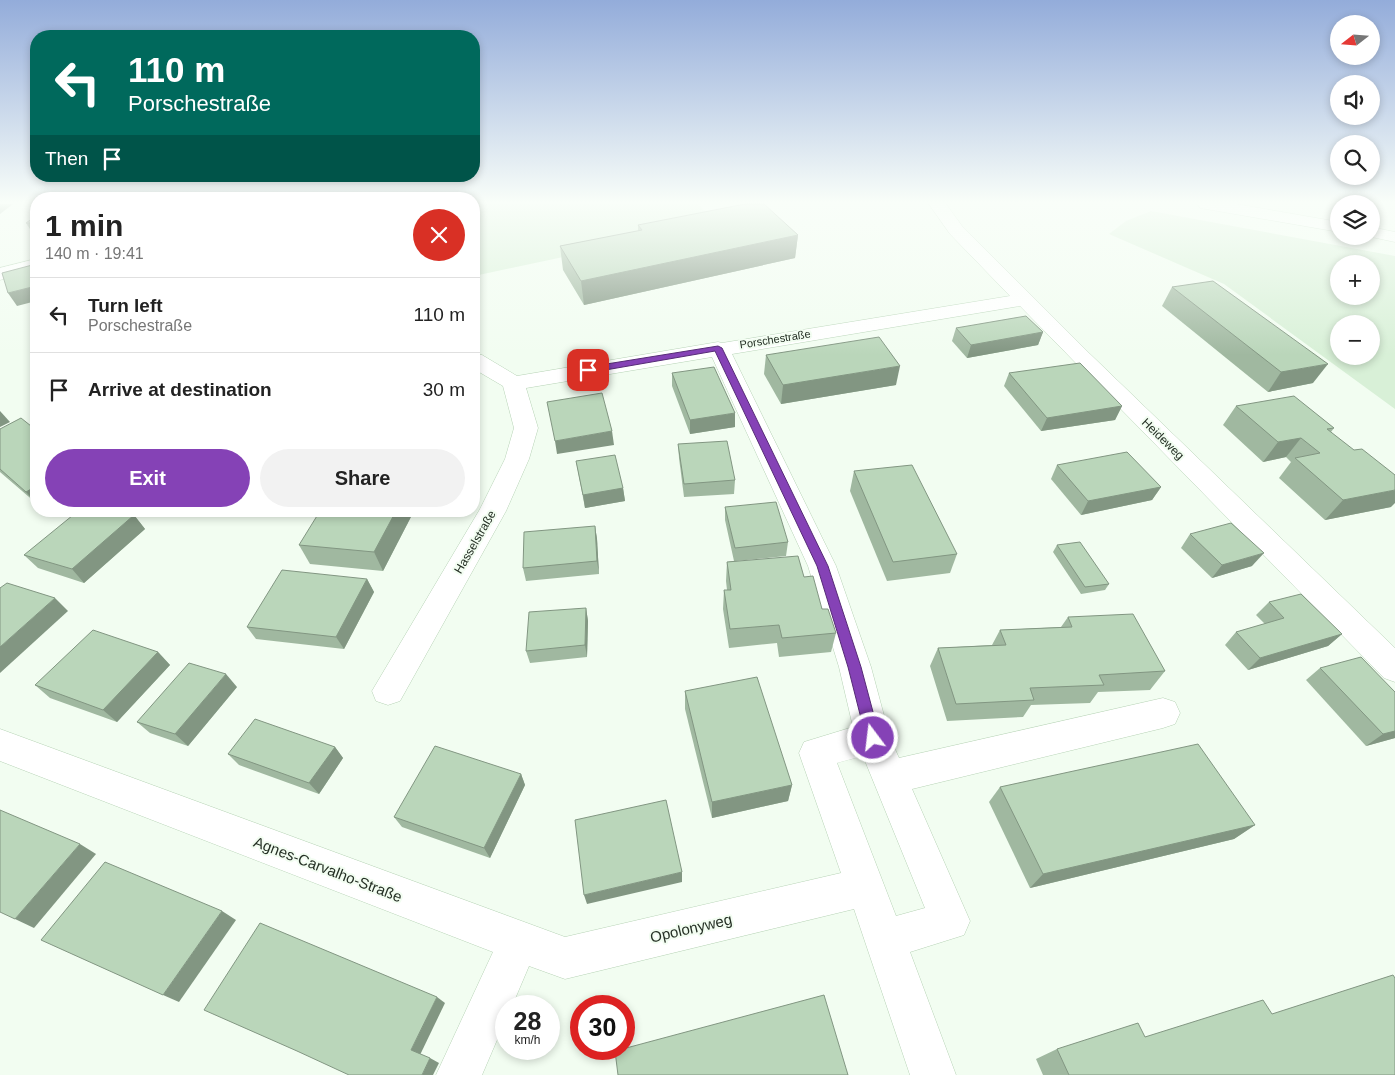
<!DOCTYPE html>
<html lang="en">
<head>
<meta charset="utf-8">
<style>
  :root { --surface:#fff; --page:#f2f2f2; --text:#222; --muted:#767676; --line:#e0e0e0; --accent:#8542b6 }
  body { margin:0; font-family:Arial,sans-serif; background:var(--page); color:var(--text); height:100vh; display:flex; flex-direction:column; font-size:19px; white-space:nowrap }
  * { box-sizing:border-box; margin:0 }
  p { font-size:16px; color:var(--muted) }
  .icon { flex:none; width:28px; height:28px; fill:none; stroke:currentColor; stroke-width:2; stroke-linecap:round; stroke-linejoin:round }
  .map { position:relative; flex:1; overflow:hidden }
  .sheet { position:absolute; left:30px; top:192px; width:450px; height:325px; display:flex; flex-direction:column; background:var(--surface); border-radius:20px; box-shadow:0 2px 8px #0003 }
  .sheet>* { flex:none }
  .banner { position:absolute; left:30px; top:30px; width:450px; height:152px; border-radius:20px; box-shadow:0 2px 8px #0003; background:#00695c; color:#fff; overflow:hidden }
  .needle { width:32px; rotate:253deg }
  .controls { position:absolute; left:1330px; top:15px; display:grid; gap:10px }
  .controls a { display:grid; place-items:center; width:50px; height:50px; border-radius:50%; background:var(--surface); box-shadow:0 2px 8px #0003; font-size:25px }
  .speed { position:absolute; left:495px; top:995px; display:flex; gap:10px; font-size:25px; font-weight:700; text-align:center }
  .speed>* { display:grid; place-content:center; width:65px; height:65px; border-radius:50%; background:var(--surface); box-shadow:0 2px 8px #0003; line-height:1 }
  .speed small { font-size:12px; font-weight:400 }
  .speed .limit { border:8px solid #d22; background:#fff; color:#111 }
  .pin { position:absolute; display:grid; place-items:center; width:42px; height:42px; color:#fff; margin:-21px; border-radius:10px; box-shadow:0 2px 8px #0006 }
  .me { position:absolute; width:55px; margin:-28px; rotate:345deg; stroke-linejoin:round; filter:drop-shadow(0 0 4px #0008) }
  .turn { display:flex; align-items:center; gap:18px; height:105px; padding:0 15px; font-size:22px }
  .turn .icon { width:65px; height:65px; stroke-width:2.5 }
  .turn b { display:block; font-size:35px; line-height:42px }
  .then { display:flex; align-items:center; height:48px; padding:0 15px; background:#0003; gap:10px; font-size:19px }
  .round { display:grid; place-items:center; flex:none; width:52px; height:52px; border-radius:26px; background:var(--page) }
  .summary { display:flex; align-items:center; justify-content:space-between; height:85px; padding:0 15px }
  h1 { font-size:30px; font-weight:800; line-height:38px }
  .cta { display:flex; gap:10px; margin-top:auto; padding:10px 15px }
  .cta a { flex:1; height:58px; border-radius:30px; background:var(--accent); color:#fff; font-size:20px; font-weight:800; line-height:58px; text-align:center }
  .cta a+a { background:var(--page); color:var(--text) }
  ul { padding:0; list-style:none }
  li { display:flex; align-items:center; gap:15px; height:75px; padding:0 15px; border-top:1px solid var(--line) }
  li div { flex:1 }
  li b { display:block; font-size:19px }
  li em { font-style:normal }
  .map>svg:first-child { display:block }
</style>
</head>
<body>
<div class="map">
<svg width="1395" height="1075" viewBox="0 0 1395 1075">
  <rect width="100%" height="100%" fill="#f2fdf1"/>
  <g fill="#d8f0d7" fill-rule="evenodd">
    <polygon points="474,204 698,204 718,224 474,276"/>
    <path d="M 1151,211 L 1395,256 L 1395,409 L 1224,284 L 1109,234 L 1126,221 ZM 1339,264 L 1371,264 L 1371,296 L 1339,296 ZM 1339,324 L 1371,324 L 1371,356 L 1339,356 Z"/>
  </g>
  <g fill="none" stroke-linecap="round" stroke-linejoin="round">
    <defs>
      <g id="minor">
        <path d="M 929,204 L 946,204 L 962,226 L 1089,353 L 1395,648 L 1395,682 L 1384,678 L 1020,306 L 732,354 L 836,566 L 871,667 L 890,738 L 899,758 L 1163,698 L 1175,702 L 1180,713 L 1175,724 L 1163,728 L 912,789 L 970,921 L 964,935 L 910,952 L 956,1075 L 910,1075 L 854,909 L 565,979 L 529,966 L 512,1006 L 506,1006 L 506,1019 L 482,1075 L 436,1075 L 493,952 L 0,761 L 0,729 L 565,937 L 841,873 L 799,753 L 804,742 L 853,727 L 839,667 L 808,566 L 712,357 L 526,388 L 538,428 L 529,459 L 506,511 L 400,701 L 388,705 L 376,701 L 372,691 L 480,509 L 505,459 L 514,428 L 503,386 L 474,369 L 474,354 L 482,355 L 517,376 L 718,342 L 722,343 L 1010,296 L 950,234 ZM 863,756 L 925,908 L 896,916 L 837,763 Z"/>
        <polygon points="1198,204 1236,204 1339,222 1339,232 1206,209 1200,208"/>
        <polygon points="1371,227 1395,232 1395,242 1367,236 1371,236"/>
        <polygon points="36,259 36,270 0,280 0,268"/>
      </g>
    </defs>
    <use href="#minor" stroke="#b7d3b6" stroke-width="1"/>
    <use href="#minor" fill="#fff" fill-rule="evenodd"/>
  </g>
  <g fill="#a0b8a0">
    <polygon points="36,216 36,235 34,235 26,223"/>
    <polygon points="638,225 798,235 795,258 584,305 563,270 560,246 638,231"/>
    <polygon points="1172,287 1313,383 1268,392 1162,306"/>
    <polygon points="956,328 1043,332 1038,345 967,358 952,341"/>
    <polygon points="766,355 896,385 781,404 764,374"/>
    <polygon points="672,373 735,427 690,434 672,386"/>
    <polygon points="1009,373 1122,406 1115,420 1041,431 1004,386"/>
    <polygon points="1236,406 1334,428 1331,432 1391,507 1325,520 1279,478 1291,462 1286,457 1263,462 1223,425"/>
    <polygon points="0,429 36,430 36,503 0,472"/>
    <polygon points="678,444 735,480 734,494 684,497 679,458"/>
    <polygon points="576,461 623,488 625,501 585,508"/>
    <polygon points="1057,465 1161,487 1152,500 1081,515 1051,479"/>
    <polygon points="854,471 957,554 950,573 887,581 850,491"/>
    <polygon points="725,507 788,542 786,556 736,561 804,577 836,633 831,652 779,657 777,643 729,648 723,609 724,590 727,590 726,581 727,562 734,561 725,520"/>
    <polygon points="414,511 383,571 310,564 299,545"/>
    <polygon points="134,515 145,529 84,583 38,568 24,555"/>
    <polygon points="595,526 597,539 599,574 526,581 523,568"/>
    <polygon points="1190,534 1252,566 1212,578 1181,548"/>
    <polygon points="1057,545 1109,584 1105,590 1081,594 1053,552"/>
    <polygon points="367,579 374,592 344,649 256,639 247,627"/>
    <polygon points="1269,602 1342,634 1328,646 1248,670 1225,645 1236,632 1265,624 1256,615"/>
    <polygon points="586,608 588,621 587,657 530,663 526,651"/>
    <polygon points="1068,617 1165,671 1150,690 1098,692 1090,703 1031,705 1023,717 947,721 930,666 938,648 992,645 1000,630 1061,627"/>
    <polygon points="158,652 170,665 117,722 50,698 35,685"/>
    <polygon points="1320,668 1395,692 1395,738 1366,746 1306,680"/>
    <polygon points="237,687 188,746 150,733 137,722"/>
    <polygon points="685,691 792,785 788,801 712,818 685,709"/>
    <polygon points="335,747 343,758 319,794 239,765 228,754"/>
    <polygon points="521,774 525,785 490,858 402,827 394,817"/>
    <polygon points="1000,787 1255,825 1234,839 1030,888 989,802"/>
    <polygon points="1272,1014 1395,1075 1043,1075 1036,1059 1057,1049 1145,1037"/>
  </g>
  <g fill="#829682">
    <polygon points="0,204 13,204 0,214"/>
    <polygon points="798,235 795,258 584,305 581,281"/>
    <polygon points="36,286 36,301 17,306 8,293"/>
    <polygon points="1043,332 1038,345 967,358 971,345"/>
    <polygon points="1328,364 1313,383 1268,392 1281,372"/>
    <polygon points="900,366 896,385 781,404 783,385"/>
    <polygon points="1122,406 1115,420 1041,431 1047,418"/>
    <polygon points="0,411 10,422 0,427"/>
    <polygon points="735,413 735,427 690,434 690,420"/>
    <polygon points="612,431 614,445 557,454 555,441"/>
    <polygon points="1301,438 1286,457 1263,462 1278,442"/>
    <polygon points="36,486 36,503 26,492"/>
    <polygon points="1161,487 1152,500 1081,515 1088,501"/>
    <polygon points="623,488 625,501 585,508 583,495"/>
    <polygon points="1395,490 1395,503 1391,507 1325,520 1343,500"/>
    <polygon points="396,511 414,511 383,571 374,552"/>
    <polygon points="134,515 145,529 84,583 72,569"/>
    <polygon points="595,526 597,539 599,574 597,561"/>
    <polygon points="1264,553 1252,566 1212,578 1222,565"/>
    <polygon points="367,579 374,592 344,649 336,637"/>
    <polygon points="55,598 68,611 0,673 0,647"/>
    <polygon points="586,608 588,621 587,657 585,645"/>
    <polygon points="1342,634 1328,646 1248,670 1260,658"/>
    <polygon points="158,652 170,665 117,722 103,710"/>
    <polygon points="226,674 237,687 188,746 175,734"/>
    <polygon points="1395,731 1395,738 1366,746 1383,734"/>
    <polygon points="335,747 343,758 319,794 309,783"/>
    <polygon points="521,774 525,785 490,858 484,848"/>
    <polygon points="792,785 788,801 712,818 712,802"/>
    <polygon points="1255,825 1234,839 1030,888 1043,874"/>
    <polygon points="80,844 96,854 34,928 15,919"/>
    <polygon points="682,872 682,882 587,904 584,895"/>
    <polygon points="222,911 236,920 179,1002 163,995"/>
    <polygon points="437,997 445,1003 420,1055 411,1050"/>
    <polygon points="430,1058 439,1063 433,1075 422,1075"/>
  </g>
  <g fill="#bad6ba" stroke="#829682">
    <polygon points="745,204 764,204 798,235 581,281 560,246 642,230 638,225"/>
    <polygon points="36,216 36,223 26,223"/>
    <polygon points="36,264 36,286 8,293 2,273"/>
    <polygon points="1213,281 1328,364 1281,372 1172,287"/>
    <polygon points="1026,316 1043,332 971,345 956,328"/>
    <polygon points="879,337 900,366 783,385 766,355"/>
    <polygon points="1080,363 1122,406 1047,418 1009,373"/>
    <polygon points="714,367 735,413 690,420 672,373"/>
    <polygon points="602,393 612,431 555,441 547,402"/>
    <polygon points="1294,396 1334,428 1327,429 1354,450 1362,449 1395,475 1395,490 1343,500 1295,458 1320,453 1301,438 1278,442 1236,406"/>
    <polygon points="21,418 36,430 36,486 26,492 0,469 0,429"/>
    <polygon points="727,441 735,480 684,484 678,444"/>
    <polygon points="1127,452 1161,487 1088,501 1057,465"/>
    <polygon points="615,455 623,488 583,495 576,461"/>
    <polygon points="912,465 957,554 893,562 854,471"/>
    <polygon points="776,502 788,542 735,548 725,507"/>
    <polygon points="78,511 120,511 134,515 72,569 24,555"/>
    <polygon points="320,511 396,511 374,552 299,545"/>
    <polygon points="1231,523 1264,553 1222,565 1190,534"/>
    <polygon points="595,526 597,561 523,568 524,532"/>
    <polygon points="1080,542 1109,584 1085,587 1057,545"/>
    <polygon points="798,556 804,577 813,576 822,609 828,609 836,633 782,638 779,625 730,629 724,590 731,590 727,562"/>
    <polygon points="282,570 367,579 336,637 247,627"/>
    <polygon points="7,583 55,598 0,647 0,588"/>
    <polygon points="1301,594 1342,634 1260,658 1236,632 1284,618 1269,602"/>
    <polygon points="586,608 585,645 526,651 529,612"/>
    <polygon points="1133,614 1165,671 1099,675 1104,685 1030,688 1034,700 956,704 938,648 1006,645 1000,630 1072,627 1068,617"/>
    <polygon points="93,630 158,652 103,710 35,685"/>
    <polygon points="1361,657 1395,692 1395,731 1383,734 1320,668"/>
    <polygon points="189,663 226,674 175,734 137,722"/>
    <polygon points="757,677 792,785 712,802 685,691"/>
    <polygon points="255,719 335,747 309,783 228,754"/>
    <polygon points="1198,744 1255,825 1043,874 1000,787"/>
    <polygon points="435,746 521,774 484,848 394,817"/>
    <polygon points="666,800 682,872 584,895 575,820"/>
    <polygon points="0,810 80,844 15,919 0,912"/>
    <polygon points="105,862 222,911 163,995 41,940"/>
    <polygon points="260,923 437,997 411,1050 430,1058 422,1075 349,1075 297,1051 204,1010"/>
    <polygon points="1393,975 1395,978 1395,1075 1069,1075 1057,1049 1138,1023 1145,1037 1263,1000 1272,1014"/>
    <polygon points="824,995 848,1075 618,1075 615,1051"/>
  </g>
  <linearGradient id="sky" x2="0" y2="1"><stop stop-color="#93acda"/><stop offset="0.57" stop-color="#f9fef9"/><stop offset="1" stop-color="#f9fef9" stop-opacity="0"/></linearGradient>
  <rect width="1395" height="355" fill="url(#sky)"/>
  <polygon fill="#8542b6" stroke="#562b76" points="718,346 722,348 828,566 861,667 880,738 878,742 873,744 868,742 866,738 848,667 817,566 715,351 588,373 583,370 588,367"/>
  <g text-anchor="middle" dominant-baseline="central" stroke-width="4" stroke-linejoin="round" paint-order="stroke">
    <g font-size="11" fill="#253025" stroke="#f2fdf1">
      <text transform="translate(775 339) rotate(-9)">Porschestraße</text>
    </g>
    <g font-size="12" fill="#253025" stroke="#f2fdf1">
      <text transform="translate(1163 439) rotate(44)">Heideweg</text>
      <text transform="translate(475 542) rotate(-60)">Hasselstraße</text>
    </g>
    <g font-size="15" fill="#253025" stroke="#f2fdf1">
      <text transform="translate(328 869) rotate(21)">Agnes-Carvalho-Straße</text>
      <text transform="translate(691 928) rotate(-13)">Opolonyweg</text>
    </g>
  </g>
</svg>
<div class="controls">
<a><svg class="needle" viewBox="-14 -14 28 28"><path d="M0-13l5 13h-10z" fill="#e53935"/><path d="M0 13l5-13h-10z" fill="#767676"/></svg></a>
<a><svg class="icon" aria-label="sound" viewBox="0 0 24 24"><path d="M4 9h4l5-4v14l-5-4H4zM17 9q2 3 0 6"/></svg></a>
<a><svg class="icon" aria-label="search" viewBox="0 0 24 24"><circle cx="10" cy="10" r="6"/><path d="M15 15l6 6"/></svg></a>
<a><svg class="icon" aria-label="layers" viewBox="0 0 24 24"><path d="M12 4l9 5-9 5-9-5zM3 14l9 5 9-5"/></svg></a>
<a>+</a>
<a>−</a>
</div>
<div class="speed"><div>28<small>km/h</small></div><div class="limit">30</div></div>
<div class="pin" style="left:588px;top:370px;background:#d93025"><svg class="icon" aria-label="arrive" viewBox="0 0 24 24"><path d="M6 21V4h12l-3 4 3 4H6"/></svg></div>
<svg class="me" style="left:873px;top:738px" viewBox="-20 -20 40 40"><circle r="17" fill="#8542b6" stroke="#fff" stroke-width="3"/><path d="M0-11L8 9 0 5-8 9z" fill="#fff"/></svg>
<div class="banner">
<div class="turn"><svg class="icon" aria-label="left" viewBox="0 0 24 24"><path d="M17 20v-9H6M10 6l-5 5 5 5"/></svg><div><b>110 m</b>Porschestraße</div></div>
<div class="then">Then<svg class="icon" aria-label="arrive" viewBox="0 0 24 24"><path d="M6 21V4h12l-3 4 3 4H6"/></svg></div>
</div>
<section class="sheet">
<div class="summary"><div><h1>1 min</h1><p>140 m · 19:41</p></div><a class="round" style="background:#d93025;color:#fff"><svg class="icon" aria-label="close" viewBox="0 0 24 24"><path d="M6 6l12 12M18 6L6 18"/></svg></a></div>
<ul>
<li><svg class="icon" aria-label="left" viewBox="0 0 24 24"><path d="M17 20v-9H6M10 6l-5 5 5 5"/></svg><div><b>Turn left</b><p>Porschestraße</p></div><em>110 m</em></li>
<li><svg class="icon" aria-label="arrive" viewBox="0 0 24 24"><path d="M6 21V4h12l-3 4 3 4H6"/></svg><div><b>Arrive at destination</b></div><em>30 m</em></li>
</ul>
<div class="cta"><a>Exit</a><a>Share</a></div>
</section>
</div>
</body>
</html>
